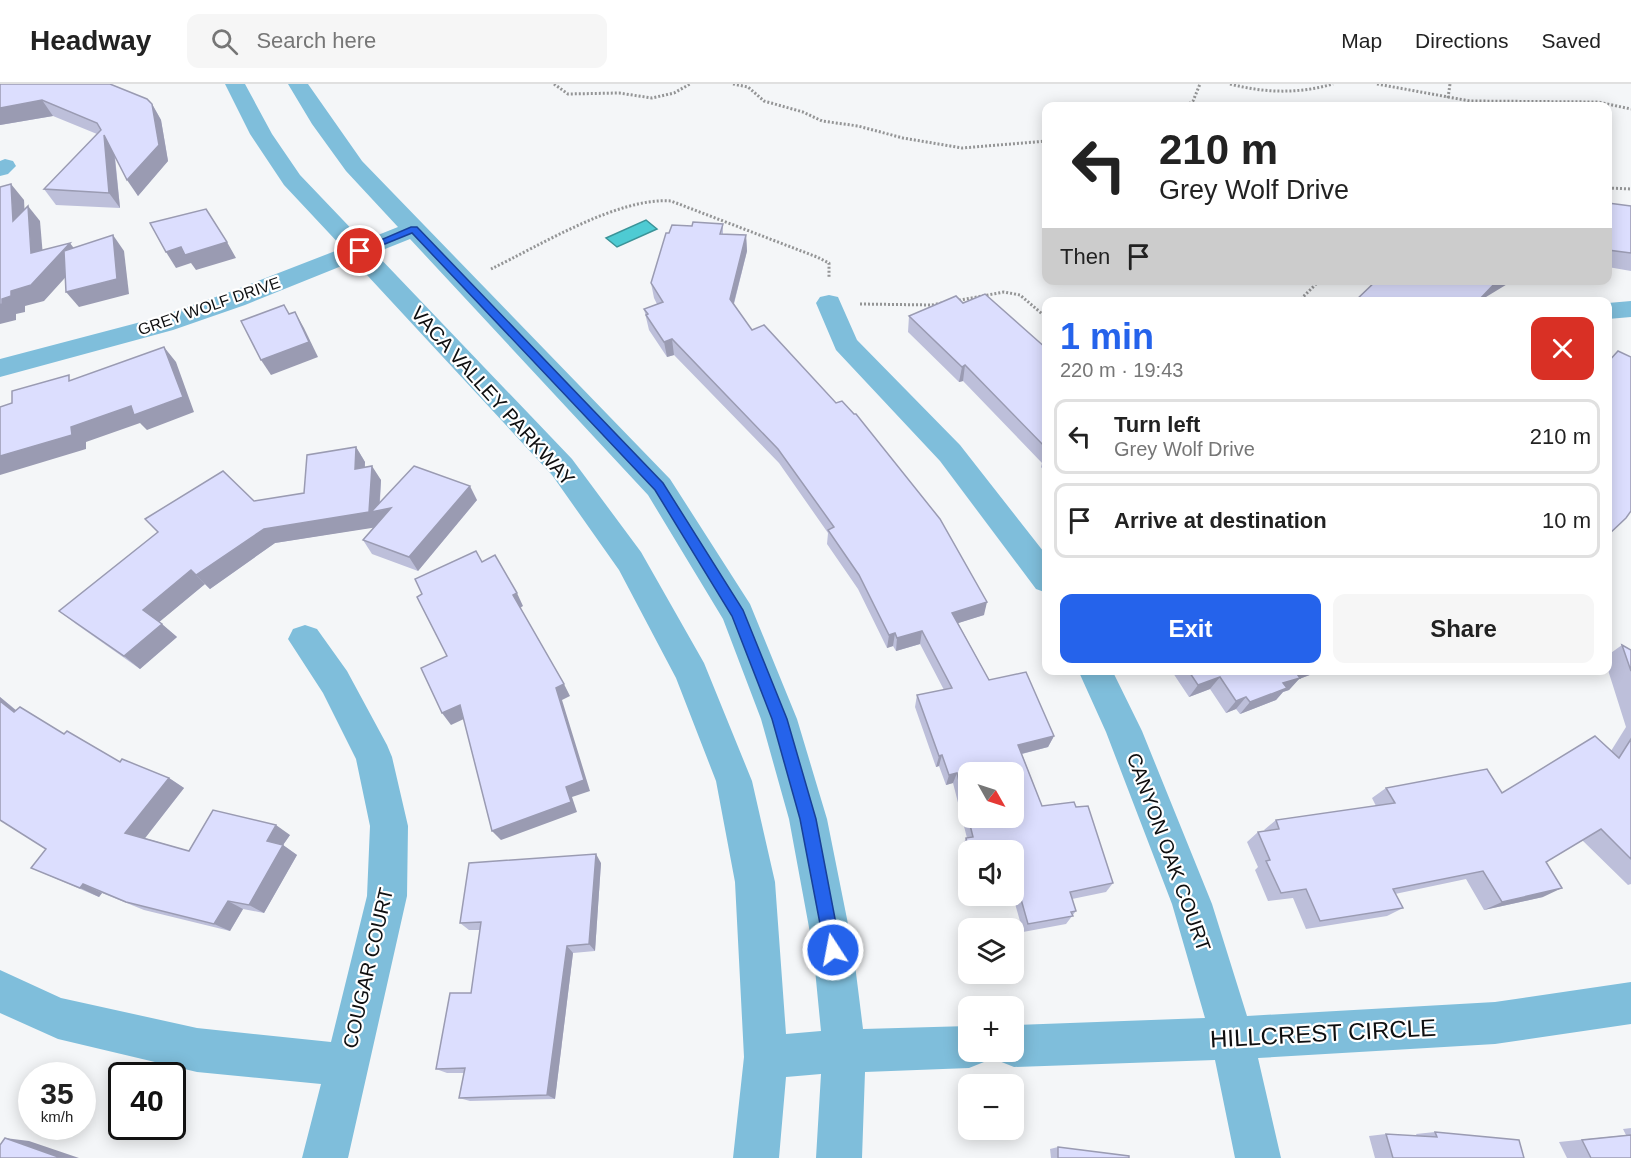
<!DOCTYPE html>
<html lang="en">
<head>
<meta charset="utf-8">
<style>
  :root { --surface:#fff; --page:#f6f6f6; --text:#222; --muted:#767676; --line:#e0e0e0; --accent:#2563eb }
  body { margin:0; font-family:Arial,sans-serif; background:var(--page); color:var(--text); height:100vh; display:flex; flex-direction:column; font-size:22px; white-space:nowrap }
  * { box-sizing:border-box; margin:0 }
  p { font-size:20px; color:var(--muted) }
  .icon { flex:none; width:33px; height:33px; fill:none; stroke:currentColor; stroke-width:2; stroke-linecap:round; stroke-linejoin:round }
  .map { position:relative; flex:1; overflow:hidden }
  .panel { position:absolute; left:1042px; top:213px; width:570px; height:378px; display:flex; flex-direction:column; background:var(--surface); border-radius:12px; box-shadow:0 3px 15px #0003 }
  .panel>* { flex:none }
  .hud { position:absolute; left:1042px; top:18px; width:570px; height:183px; border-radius:12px; box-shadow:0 3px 15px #0003; background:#fff; color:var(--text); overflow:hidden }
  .needle { width:39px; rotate:129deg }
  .controls { position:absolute; left:958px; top:678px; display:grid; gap:12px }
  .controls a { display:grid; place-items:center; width:66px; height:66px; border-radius:12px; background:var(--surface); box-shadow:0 3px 15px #0003; font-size:30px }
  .speed { position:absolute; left:18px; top:978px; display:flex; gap:12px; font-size:30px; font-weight:700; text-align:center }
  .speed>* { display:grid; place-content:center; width:78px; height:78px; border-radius:50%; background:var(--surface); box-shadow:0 3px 15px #0003; line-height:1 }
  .speed small { font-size:15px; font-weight:400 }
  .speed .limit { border:3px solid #111; border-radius:9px; background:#fff; color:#111 }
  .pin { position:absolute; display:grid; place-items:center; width:51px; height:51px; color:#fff; margin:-26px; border:3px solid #fff; border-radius:50%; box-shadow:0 2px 6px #0007 }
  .me { position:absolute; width:66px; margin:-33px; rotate:349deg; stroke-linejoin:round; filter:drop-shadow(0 0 4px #0008) }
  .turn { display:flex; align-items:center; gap:21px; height:126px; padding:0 18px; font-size:27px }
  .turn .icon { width:78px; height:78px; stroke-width:2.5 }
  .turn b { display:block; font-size:42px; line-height:51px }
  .then { display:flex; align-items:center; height:57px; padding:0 18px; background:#0003; gap:12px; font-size:22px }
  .round { display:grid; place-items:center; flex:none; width:63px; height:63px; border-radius:12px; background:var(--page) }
  .head { display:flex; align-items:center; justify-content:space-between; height:102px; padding:0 18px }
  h1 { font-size:36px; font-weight:700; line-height:45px; color:var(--accent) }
  .action { display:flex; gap:12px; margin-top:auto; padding:12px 18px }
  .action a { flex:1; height:69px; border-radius:12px; background:var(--accent); color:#fff; font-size:24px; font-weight:700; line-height:69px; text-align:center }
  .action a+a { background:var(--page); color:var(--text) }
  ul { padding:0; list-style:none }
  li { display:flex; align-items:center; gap:18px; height:75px; margin:0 12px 9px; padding:0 6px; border:3px solid var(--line); border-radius:12px }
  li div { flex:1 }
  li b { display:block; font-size:22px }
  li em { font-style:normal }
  header { display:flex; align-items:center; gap:36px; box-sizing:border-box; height:84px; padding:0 30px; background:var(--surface); border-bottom:2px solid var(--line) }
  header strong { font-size:28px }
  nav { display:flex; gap:33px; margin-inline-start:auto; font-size:21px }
  .search { width:420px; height:54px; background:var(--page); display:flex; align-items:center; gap:15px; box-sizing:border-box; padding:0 21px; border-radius:12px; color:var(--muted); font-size:22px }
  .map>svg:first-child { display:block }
</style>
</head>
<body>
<header>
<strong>Headway</strong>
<div class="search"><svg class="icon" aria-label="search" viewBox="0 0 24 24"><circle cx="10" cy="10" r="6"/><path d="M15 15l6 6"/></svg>Search here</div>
<nav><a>Map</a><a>Directions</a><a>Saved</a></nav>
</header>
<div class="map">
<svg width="1631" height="1074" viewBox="0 0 1631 1074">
  <rect width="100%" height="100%" fill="#f4f6f8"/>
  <polygon fill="#4ecbd3" stroke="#3b9398" stroke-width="1.5" points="646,136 657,145 617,163 606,154"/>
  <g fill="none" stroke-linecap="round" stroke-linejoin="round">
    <g stroke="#949596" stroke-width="3" stroke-dasharray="2 2" stroke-linecap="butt">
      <polyline points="554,0 568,10 619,9 652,14 674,9 690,0"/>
      <polyline points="733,0 748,3 764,17 803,28 822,37 858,42 903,54 962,64 1047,57"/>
      <path d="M 1230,0 C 1265,9 1298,10 1333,0"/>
      <polyline points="1377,0 1470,17 1598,18 1631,25"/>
      <polyline points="1448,14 1450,0"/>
      <polyline points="1186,22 1193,17 1200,0"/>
      <polyline points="1608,104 1631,105"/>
      <path d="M 491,185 C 539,162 618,113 671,117 L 817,173 L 829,179 L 829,194"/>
      <polyline points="955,217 1004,208 1020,211 1047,234"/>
      <polyline points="1298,218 1320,196"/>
      <polyline points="860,220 932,221 942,219"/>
    </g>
    <g fill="#7fbedb" fill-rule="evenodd">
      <path d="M 225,0 L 245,0 L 272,50 L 300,91 L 363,157 L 398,143 L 346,87 L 312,40 L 288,0 L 308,0 L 362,77 L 670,395 L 750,520 L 797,635 L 827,735 L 853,865 L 863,945 L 969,942 L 969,968 L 989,968 L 984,978 L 969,984 L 865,988 L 862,1074 L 816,1074 L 821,990 L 786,993 L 779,1074 L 733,1074 L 744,973 L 735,798 L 716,697 L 676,594 L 619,486 L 552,391 L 354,177 L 245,221 L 173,246 L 0,293 L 0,275 L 156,234 L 227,209 L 343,164 L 284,101 L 250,50 ZM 410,155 L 648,411 L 723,535 L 761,635 L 789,735 L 813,865 L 821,947 L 786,950 L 775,798 L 752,697 L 704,579 L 641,468 L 572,375 L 375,169 Z"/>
      <polygon points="5,75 13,77 16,82 8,90 0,92 0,77"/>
      <polygon points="829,211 838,213 857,256 960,361 1047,472 1047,509 1036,505 940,377 836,266 816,219 820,213"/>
      <polygon points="1631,217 1631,233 1608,235 1608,219"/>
      <polygon points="305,541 317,545 347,587 387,661 392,673 408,742 407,812 348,1074 302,1074 321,1000 197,988 58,955 0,929 0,886 61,914 197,944 331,958 367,812 370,742 356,675 323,609 288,555 293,545"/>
      <polygon points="1078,586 1112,586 1142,647 1212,820 1247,932 1495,918 1631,898 1631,940 1495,960 1258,974 1281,1074 1235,1074 1215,976 1014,983 999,977 995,968 1014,968 1014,941 1205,934 1172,820 1106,648"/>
    </g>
  </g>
  <g fill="#bdbfda">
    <polygon points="0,0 152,20 161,36 168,77 138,112 115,72 120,124 56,121 44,105 97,50 53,32 0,41"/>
    <polygon points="1608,119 1631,122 1631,187 1608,183"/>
    <polygon points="723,140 723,150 746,151 747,167 734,220 752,246 984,531 958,539 989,596 1054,652 1048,663 1022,670 1042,722 1076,723 1113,799 1106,808 1072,815 1076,827 1066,840 1023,848 1014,816 984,821 981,812 1014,812 1014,766 969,766 969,789 962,763 966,754 967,754 953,699 946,701 939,682 936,683 915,623 917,611 944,606 920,560 896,567 893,562 887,564 858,505 827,460 828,449 779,379 674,271 667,273 649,246 644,225 657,220 654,214 651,199 669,149 692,142"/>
    <polygon points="963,219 1047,265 1047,391 1041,383 1042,379 963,297 959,298 908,248 909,232"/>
    <polygon points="356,363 365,378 365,383 381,396 380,418 477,416 418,487 372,470 363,456 374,443 275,459 210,505 205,500 159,538 177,553 140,585 76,540 59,527 254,417 304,409"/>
    <polygon points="1622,561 1631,566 1631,800 1628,801 1582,756 1546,778 1543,813 1484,826 1466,795 1395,810 1403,824 1387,832 1306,845 1293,814 1268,817 1255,786 1258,783 1247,758 1258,748 1265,747 1264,746 1276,736 1376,722 1372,714 1386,704 1502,709 1611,667 1626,643 1608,586 1608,571"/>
    <polygon points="1171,586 1323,586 1299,595 1289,606 1283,608 1276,616 1240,630 1236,625 1226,629 1210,605 1189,613"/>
    <polygon points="0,613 16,626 120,678 169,694 184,704 145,754 189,767 290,751 283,761 297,771 264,829 243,825 230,847 144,826 102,809 99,813 31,784 46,765 0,736"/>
    <polygon points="601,779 595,867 573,869 555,1015 470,1017 459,1014 464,989 447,989 436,985 471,909 480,846 469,846 460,839"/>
    <polygon points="1631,1044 1631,1074 1567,1074 1559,1058 1626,1051 1623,1045"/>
    <polygon points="1435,1048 1524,1074 1375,1074 1369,1052 1386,1050 1417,1052 1416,1050"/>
    <polygon points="1058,1063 1129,1074 1051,1074 1050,1065"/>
  </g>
  <g fill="#9a9bb2">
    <polygon points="42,16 53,32 0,41 0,24"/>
    <polygon points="152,20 161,36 168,77 138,112 127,96"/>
    <polygon points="104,51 114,67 120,124 109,109"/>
    <polygon points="11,100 24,116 26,153 13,137"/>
    <polygon points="28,122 40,137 44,184 31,169"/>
    <polygon points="113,151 124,167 129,210 79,223 66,208"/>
    <polygon points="746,151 747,167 731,230 730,215"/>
    <polygon points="227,158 236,174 196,186 191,179 176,184 166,168 181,163"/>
    <polygon points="70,159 82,175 44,217 25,222 25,228 16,230 16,236 0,240 0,221 2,215"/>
    <polygon points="1498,196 1514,196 1486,213 1481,218 1477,218"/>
    <polygon points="295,228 304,244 318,273 271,291 261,276"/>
    <polygon points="672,255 674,271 667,273 664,258"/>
    <polygon points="164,263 176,278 194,328 147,346 140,339 86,358 86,365 0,391 0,372 71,343"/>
    <polygon points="965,281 963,297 959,298 962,283"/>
    <polygon points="356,363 365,378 364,399 355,385"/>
    <polygon points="372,382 381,396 379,427 391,424 378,443 275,459 210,505 196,491 264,445"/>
    <polygon points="470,402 477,416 418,487 409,473"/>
    <polygon points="191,486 205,500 158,539 143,526"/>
    <polygon points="517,509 523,522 520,524 513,511"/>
    <polygon points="987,518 984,531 949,542 952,529"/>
    <polygon points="162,540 177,553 140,585 124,572"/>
    <polygon points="922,547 920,560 896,567 897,554"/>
    <polygon points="895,549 893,562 887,564 889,551"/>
    <polygon points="1297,586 1323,586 1299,595 1289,606 1283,608 1276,616 1240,630 1250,618"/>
    <polygon points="1220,593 1210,605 1189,613 1198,601"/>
    <polygon points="564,600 570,612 562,616 590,707 572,713 577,728 501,756 492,747 556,604"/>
    <polygon points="0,613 32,640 14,628 0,617"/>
    <polygon points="1246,613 1236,625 1226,629 1236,617"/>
    <polygon points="460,621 468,633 451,641 442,629"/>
    <polygon points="1054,652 1048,663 1013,672 1018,661"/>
    <polygon points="942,671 939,682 936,683 939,672"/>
    <polygon points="957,689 953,699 946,701 949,691"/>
    <polygon points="169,694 184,704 142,758 125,749"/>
    <polygon points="276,741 290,751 283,761 297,771 264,829 249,821 267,757"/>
    <polygon points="596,770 601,779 595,867 589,860"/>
    <polygon points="83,800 102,809 99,813 80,804"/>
    <polygon points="1562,804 1543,813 1484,826 1502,818"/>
    <polygon points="228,817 243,825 230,847 214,840"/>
    <polygon points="567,862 573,869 555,1015 547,1011"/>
    <polygon points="5,1054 29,1057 79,1074 61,1074"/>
  </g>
  <g fill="#dcdefe" stroke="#9a9bb2" stroke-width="1.5" fill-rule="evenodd">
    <polygon points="0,0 110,0 147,15 152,20 159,61 127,96 104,51 109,109 44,105 101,46 97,39 42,16 0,24"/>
    <polygon points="11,100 13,137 28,122 31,169 70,159 31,201 11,207 11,212 2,215 2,220 0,221 0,103"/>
    <polygon points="1608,119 1631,122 1631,169 1608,166"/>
    <polygon points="206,125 227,158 185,171 181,163 166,168 150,139"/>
    <path d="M 693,138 L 723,140 L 720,150 L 746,151 L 730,215 L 752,246 L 764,241 L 836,319 L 842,317 L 854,330 L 856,330 L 940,435 L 987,518 L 952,529 L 989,596 L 1026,588 L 1054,652 L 1018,661 L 1042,722 L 1074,718 L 1076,723 L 1088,722 L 1113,799 L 1070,808 L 1076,827 L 1071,828 L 1073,832 L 1028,840 L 1019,808 L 1014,808 L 1014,766 L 969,766 L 966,754 L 973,753 L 957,689 L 949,691 L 942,671 L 939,672 L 917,611 L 952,604 L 922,547 L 897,554 L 895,549 L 889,551 L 859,491 L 828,446 L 834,443 L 778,365 L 672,255 L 664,258 L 646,231 L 648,230 L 644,225 L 663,218 L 651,199 L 666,149 L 669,149 L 672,141 L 692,142 ZM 969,688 L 1014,688 L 1014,734 L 969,734 Z"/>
    <polygon points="113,151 117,195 66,208 64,167"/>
    <polygon points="1377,196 1498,196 1477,218 1354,218"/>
    <polygon points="985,210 1047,265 1047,365 965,281 962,283 909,232 956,212 963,219"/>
    <polygon points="284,221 289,230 295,228 309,258 261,276 241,237"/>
    <polygon points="164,263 183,313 134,331 131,322 71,343 72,351 0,372 0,323 12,319 12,307 69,291 69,297"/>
    <polygon points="1618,267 1631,273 1631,427 1626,434 1608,451 1608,278"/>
    <polygon points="356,363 355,385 372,382 369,428 264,445 196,491 191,486 143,526 162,540 124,572 59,527 158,448 145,435 223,387 254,417 304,409 307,371"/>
    <polygon points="414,382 470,402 409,473 363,456 391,424 371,428"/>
    <polygon points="476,467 482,478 495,471 517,509 513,511 564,600 556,604 584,696 566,703 571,718 492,747 460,621 442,629 421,584 447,572 417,513 422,510 415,495"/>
    <polygon points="1622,561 1631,566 1631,587"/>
    <polygon points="1188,586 1297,586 1295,587 1300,594 1283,599 1287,604 1250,618 1246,613 1236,617 1220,593 1198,601"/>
    <polygon points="0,617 14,628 20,623 64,650 67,647 120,678 122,675 169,694 125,749 189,767 213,726 276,741 267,757 283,761 249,821 228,817 214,840 126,818 83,800 80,804 31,784 46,765 0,736"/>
    <polygon points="1595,652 1619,674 1631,655 1631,775 1601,745 1546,778 1562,804 1502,818 1483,787 1393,805 1403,824 1320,837 1306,805 1281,809 1266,777 1270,776 1258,748 1279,745 1276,736 1395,719 1386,704 1487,685 1502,709"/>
    <polygon points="596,770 589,860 567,862 547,1011 459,1014 465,984 436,985 450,909 471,909 481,838 460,839 469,779"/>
    <polygon points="1435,1048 1519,1056 1524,1074 1393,1074 1386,1050 1437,1053"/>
    <polygon points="1631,1051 1631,1074 1591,1074 1582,1056"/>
    <polygon points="5,1054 61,1074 0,1074 0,1061"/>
    <polygon points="1058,1063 1129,1072 1129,1074 1058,1074"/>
  </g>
  <polygon fill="#2563eb" stroke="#184099" stroke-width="1.5" points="411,143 417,143 663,399 743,526 787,635 816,735 841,866 839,871 833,874 827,871 825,866 800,735 772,635 732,532 655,406 412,149 363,169 355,167"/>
  <g text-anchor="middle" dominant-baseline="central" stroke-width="4.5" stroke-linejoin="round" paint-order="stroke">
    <g font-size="16" fill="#0f0f10" stroke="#fff">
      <text transform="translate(209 222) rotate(-19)">GREY WOLF DRIVE</text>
    </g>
    <g font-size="20" fill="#0f0f10" stroke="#fff">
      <text transform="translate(493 312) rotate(48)">VACA VALLEY PARKWAY</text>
      <text transform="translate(1169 768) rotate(70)">CANYON OAK COURT</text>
      <text transform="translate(368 884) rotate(-77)">COUGAR COURT</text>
    </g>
    <g font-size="24" fill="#0f0f10" stroke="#fff">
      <text transform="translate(1323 949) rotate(-3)">HILLCREST CIRCLE</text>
    </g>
  </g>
</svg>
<div class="controls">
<a><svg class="needle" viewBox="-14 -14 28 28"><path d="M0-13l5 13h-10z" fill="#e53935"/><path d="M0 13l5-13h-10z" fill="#767676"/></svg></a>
<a><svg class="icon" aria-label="sound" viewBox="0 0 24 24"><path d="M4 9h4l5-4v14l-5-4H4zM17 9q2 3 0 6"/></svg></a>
<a><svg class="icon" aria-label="layers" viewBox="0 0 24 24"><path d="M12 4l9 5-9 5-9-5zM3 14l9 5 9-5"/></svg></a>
<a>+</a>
<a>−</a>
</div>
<div class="speed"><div>35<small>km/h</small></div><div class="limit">40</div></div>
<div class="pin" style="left:360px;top:167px;background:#d93025"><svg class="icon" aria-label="arrive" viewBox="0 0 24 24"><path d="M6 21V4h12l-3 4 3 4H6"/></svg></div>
<svg class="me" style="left:833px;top:866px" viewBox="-20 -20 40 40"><circle r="17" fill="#2563eb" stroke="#fff" stroke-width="3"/><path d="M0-11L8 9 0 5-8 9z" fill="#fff"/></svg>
<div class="hud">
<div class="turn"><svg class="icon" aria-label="left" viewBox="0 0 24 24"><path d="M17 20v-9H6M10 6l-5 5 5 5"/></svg><div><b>210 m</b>Grey Wolf Drive</div></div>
<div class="then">Then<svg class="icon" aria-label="arrive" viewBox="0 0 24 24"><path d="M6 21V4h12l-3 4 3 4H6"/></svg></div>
</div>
<section class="panel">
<div class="head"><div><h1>1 min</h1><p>220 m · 19:43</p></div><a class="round" style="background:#d93025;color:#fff"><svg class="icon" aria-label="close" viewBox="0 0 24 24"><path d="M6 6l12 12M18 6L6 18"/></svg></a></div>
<ul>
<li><svg class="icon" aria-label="left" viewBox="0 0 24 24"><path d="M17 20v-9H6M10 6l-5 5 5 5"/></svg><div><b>Turn left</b><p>Grey Wolf Drive</p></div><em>210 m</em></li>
<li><svg class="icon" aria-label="arrive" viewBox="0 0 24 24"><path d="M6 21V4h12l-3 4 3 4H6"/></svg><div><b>Arrive at destination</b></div><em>10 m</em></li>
</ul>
<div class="action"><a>Exit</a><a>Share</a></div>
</section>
</div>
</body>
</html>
